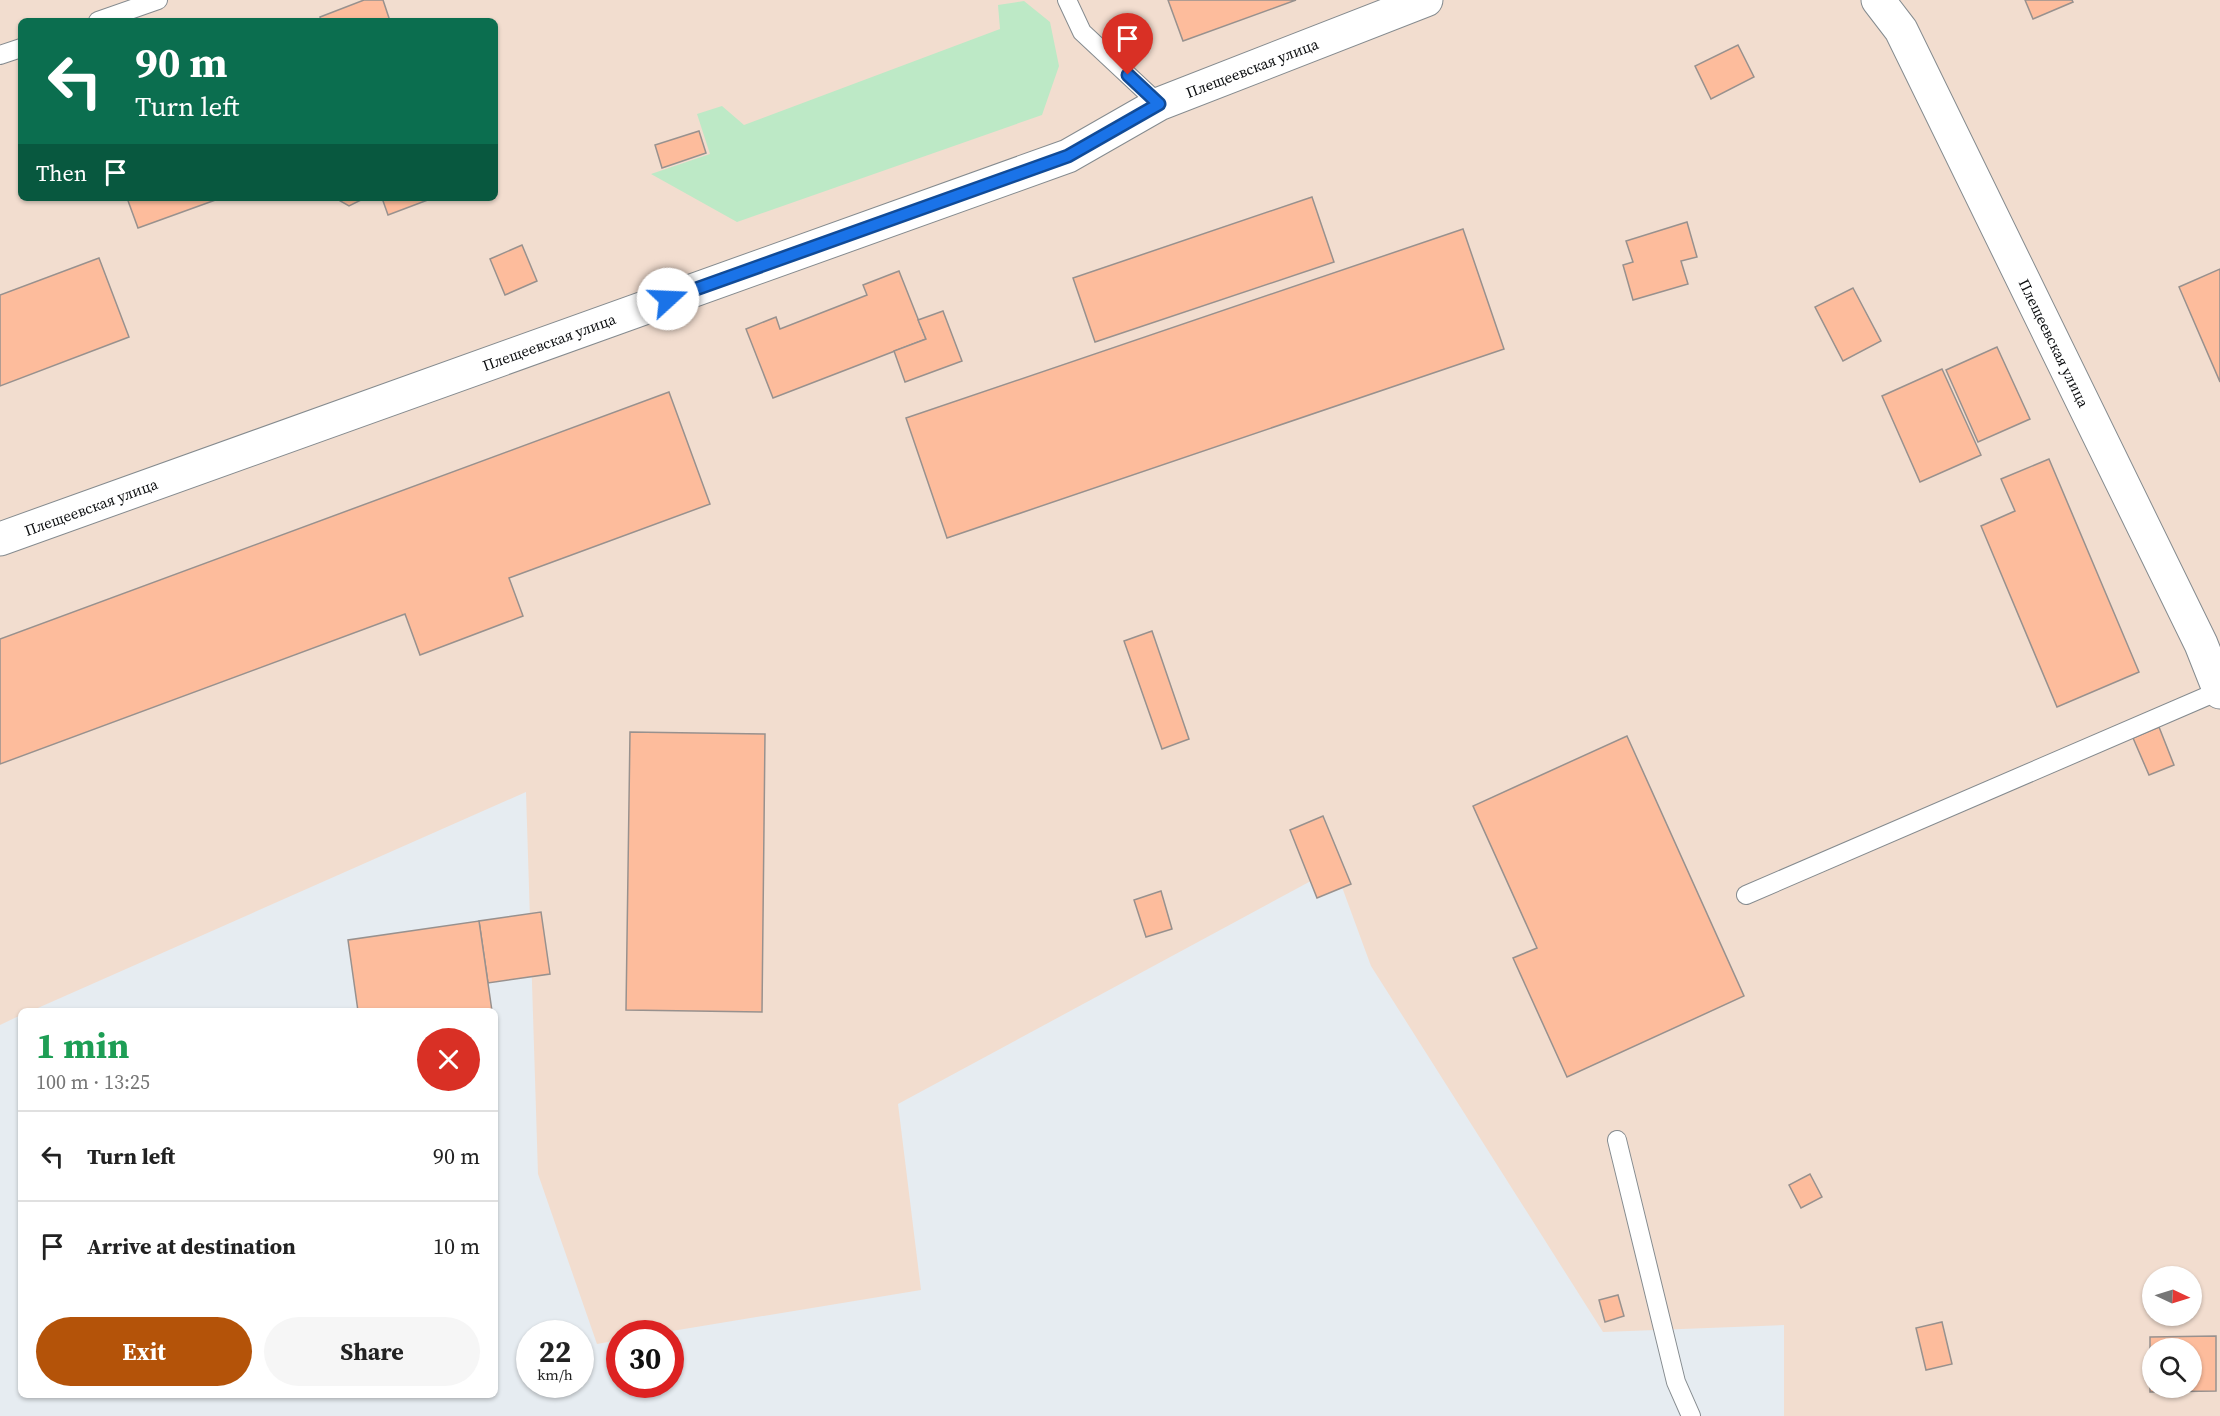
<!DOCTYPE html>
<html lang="en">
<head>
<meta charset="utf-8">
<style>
  :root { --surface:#fff; --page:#f6f6f6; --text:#222; --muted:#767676; --line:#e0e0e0; --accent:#b45309 }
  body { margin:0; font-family:"Source Serif 4",serif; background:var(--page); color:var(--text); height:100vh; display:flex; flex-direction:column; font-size:22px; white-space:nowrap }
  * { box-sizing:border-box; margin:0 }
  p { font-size:20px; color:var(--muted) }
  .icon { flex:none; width:33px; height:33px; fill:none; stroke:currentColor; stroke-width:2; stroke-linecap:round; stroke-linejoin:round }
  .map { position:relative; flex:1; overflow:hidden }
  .sheet { position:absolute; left:18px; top:1008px; width:480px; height:390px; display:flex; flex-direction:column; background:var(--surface); border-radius:9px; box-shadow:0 2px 4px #0004 }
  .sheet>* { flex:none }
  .hud { position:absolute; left:18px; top:18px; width:480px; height:183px; border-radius:9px; box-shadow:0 2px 4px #0004; background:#0b6e4f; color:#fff; overflow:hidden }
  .needle { width:39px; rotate:94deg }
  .tools { position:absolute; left:2142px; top:1266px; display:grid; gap:12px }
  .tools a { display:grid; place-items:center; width:60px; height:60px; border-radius:50%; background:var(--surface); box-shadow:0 2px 4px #0004; font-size:30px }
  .speed { position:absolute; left:516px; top:1320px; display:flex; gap:12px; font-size:30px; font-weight:700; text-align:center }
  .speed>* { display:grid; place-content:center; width:78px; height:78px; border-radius:50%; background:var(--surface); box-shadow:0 2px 4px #0004; line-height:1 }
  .speed small { font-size:15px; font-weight:400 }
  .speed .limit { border:9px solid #d22; background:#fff; color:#111 }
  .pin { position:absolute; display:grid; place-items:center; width:51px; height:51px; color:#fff; margin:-62px -26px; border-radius:50% 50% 50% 0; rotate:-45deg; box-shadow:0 0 6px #0007 }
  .pin .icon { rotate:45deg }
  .me { position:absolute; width:66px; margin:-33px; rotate:70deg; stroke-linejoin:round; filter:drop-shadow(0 0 4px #0008) }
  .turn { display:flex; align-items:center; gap:21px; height:126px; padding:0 18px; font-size:27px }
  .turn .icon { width:78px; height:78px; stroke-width:2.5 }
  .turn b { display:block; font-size:42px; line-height:51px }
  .then { display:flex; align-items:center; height:57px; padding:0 18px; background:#0003; gap:12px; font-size:22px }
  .round { display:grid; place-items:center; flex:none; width:63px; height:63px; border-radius:32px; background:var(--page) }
  .overview { display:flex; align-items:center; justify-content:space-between; height:102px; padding:0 18px }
  h1 { font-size:36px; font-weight:700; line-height:45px; color:#1e9e55 }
  .primary-button { display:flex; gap:12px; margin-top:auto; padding:12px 18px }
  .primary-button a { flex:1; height:69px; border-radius:36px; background:var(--accent); color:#fff; font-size:24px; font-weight:700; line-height:69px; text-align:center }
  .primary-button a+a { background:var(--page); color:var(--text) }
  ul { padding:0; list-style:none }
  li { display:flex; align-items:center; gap:18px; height:90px; padding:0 18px; border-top:2px solid var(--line) }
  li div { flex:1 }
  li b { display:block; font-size:22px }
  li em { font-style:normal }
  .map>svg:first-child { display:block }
</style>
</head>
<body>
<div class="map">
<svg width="2220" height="1416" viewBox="0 0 2220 1416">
  <rect width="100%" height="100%" fill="#e6ecf1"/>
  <path fill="#f2ddcf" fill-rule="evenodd" d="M 0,0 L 2220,0 L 2220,1416 L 1784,1416 L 1784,1325 L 1603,1332 L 1371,966 L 1335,868 L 898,1104 L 921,1290 L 660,1333 L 620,1334 L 619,1340 L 597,1344 L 538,1174 L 526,792 L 31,1011 L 21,1011 L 21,1015 L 0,1025 ZM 21,21 L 495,21 L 495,198 L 21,198 ZM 2152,1276 L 2192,1276 L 2192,1316 L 2152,1316 ZM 2152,1348 L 2192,1348 L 2192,1388 L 2152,1388 Z"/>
  <polygon fill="#bde9c6" points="1024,1 1050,22 1059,66 1042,115 737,222 651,174 710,154 697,114 722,106 744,125 1000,29 998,5"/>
  <g fill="#fdbc9c" stroke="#98918e" stroke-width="1.5" fill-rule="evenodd">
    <polygon points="364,0 383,0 390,21 321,21 320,17"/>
    <polygon points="1168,0 1296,0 1183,41"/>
    <polygon points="2025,0 2072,0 2073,2 2033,19"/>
    <polygon points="1738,45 1754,77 1711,99 1695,66"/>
    <polygon points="699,131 706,153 662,168 655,145"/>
    <polygon points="1312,197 1334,262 1095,342 1073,278"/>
    <polygon points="127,198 221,198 138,228"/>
    <polygon points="365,198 349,206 335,198"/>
    <polygon points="382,198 433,198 388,215"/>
    <polygon points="1687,222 1697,257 1681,261 1688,284 1633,300 1623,265 1633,262 1626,241"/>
    <polygon points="1463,229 1504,349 947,538 906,418"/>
    <polygon points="522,245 537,281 505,295 490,259"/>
    <polygon points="99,258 129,337 0,386 0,295"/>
    <polygon points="2220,269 2220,382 2179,287"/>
    <polygon points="899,271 926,339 773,398 746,329 776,317 780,329 867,295 863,285"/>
    <polygon points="1853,288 1881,341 1843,361 1815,307"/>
    <polygon points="943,311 962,361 905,382 894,351 926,339 918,320"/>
    <polygon points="1997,347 2030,419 1978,442 1946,370"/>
    <polygon points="1942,369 1981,455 1920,482 1882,396"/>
    <polygon points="669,392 710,504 509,578 523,616 420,655 405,614 0,764 0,639"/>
    <polygon points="2049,459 2139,672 2057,707 1981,526 2015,511 2001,479"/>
    <polygon points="1152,631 1189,739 1162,749 1124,641"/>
    <polygon points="2159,727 2174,765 2149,775 2133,738"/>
    <polygon points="630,732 765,734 762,1012 626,1010"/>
    <polygon points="1627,736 1744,996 1567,1077 1513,958 1537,948 1473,806"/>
    <polygon points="1323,816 1351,884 1317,898 1290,830"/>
    <polygon points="1161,891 1172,929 1146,937 1134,900"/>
    <polygon points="541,912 550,974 488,983 479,921"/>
    <polygon points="479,921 492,1011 358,1011 348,940"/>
    <polygon points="1810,1174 1822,1197 1801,1208 1789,1185"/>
    <polygon points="1618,1295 1624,1316 1605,1322 1599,1300"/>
    <polygon points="1942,1322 1952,1364 1926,1370 1916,1328"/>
    <path d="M 2216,1336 L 2216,1391 L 2150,1392 L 2150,1337 ZM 2152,1348 L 2192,1348 L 2192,1388 L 2152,1388 Z"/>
  </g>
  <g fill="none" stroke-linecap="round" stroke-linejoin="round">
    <defs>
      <g id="lane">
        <polyline points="1067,0 1082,32 1159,104"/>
        <polyline points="98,21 158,0"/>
        <polyline points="0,55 21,48"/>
        <polyline points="1746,895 2219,691"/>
        <polyline points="1617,1140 1676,1382 1691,1416"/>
      </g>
      <g id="street">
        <polyline points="1878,0 1901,30 2201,644 2220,692"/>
        <polyline points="0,539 1068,156 1159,104 1426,0"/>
      </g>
    </defs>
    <use href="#lane" stroke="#858b8f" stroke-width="20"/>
    <use href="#street" stroke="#858b8f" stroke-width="35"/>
    <use href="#lane" stroke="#fff" stroke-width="18"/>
    <use href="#street" stroke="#fff" stroke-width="33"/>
  </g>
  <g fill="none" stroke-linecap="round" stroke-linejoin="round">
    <defs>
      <polyline id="route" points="668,299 1068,156 1159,104 1128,75"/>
    </defs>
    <use href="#route" stroke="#114b97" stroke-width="15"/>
    <use href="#route" stroke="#1a73e8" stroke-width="10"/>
  </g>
  <g text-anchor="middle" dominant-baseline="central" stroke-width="5" stroke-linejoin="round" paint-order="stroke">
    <g font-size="15" fill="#0b0d0f" stroke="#fff">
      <text transform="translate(1252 68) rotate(-21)">Плещеевская улица</text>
      <text transform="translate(549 342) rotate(-20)">Плещеевская улица</text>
      <text transform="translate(2054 343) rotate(64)">Плещеевская улица</text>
      <text transform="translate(91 507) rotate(-20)">Плещеевская улица</text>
    </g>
  </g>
</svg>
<div class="tools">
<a><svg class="needle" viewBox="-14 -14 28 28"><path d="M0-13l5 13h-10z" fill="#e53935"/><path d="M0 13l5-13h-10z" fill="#767676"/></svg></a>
<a><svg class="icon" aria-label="search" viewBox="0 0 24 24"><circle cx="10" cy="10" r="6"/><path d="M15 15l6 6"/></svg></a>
</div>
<div class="speed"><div>22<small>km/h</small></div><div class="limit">30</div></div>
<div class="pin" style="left:1128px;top:75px;background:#d93025"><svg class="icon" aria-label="arrive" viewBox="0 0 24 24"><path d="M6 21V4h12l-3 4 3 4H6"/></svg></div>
<svg class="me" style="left:668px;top:299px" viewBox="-20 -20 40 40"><circle r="19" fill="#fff"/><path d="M0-13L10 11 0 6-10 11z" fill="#1a73e8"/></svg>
<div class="hud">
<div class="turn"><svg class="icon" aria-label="left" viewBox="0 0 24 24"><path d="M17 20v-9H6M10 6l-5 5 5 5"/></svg><div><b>90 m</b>Turn left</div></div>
<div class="then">Then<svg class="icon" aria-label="arrive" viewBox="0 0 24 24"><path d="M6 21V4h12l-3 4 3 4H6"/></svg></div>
</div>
<section class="sheet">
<div class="overview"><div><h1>1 min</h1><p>100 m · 13:25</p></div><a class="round" style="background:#d93025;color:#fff"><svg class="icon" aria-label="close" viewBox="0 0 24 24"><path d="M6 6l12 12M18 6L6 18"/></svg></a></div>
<ul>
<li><svg class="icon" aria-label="left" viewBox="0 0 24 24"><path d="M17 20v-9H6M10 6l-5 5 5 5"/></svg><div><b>Turn left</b></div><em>90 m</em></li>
<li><svg class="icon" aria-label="arrive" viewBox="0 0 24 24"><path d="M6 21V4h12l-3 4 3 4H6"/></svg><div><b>Arrive at destination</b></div><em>10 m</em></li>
</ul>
<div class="primary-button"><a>Exit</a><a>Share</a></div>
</section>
</div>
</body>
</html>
